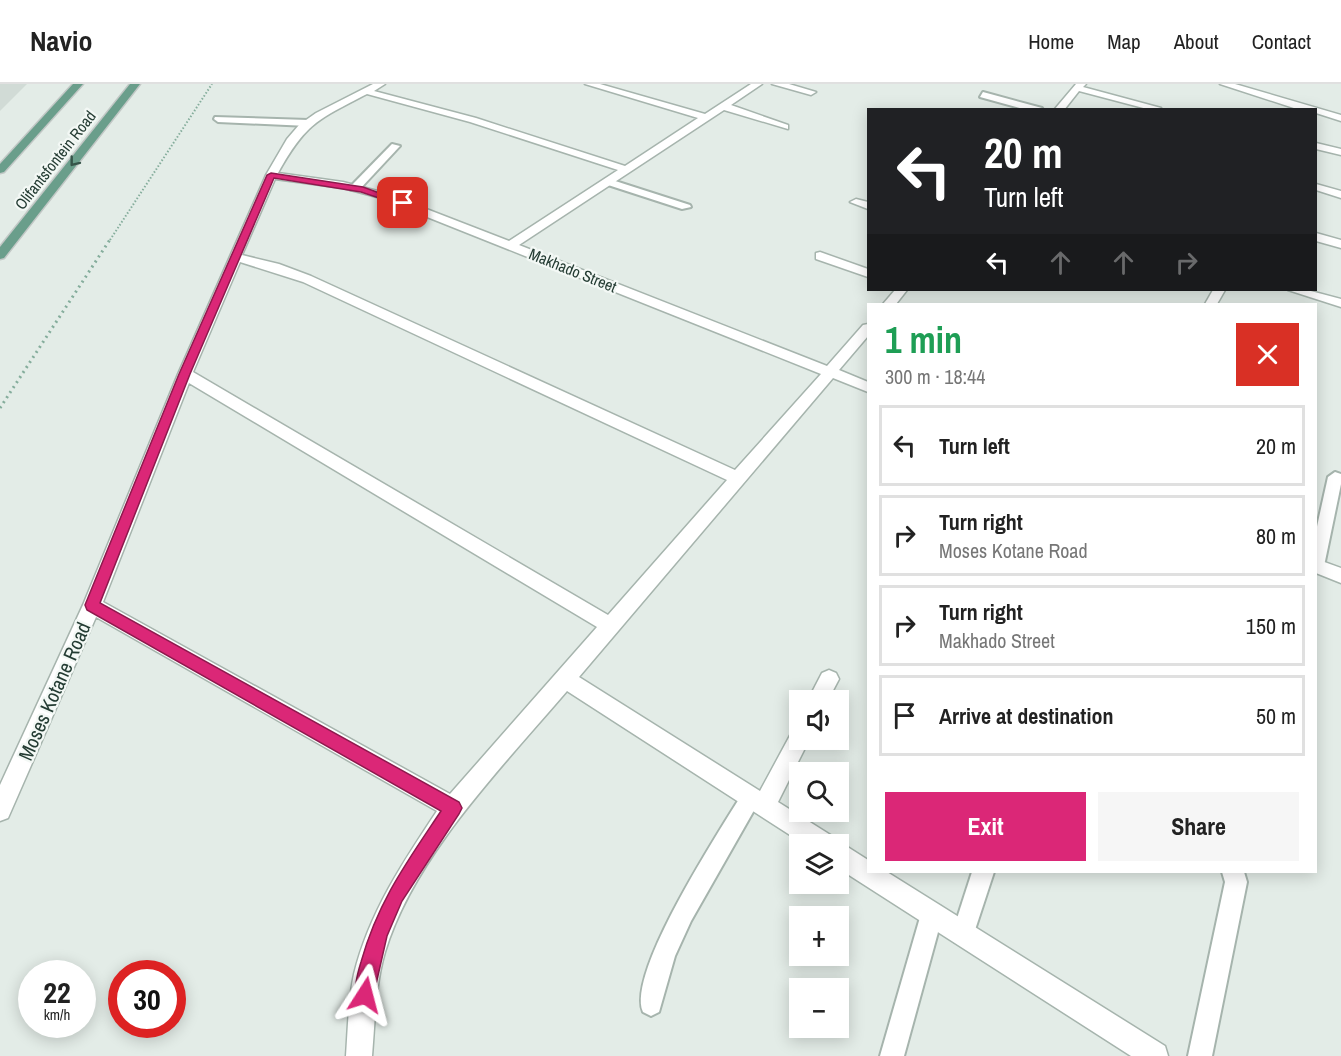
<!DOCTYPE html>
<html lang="en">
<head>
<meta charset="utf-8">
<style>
  :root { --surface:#fff; --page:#f6f6f6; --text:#222; --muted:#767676; --line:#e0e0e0; --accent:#db2777 }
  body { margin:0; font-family:"Archivo Narrow",sans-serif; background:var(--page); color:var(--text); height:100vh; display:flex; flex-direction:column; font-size:22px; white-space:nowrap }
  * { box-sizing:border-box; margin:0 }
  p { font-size:20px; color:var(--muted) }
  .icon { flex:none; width:33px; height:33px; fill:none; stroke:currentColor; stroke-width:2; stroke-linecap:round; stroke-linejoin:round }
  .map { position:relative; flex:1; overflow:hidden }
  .panel { position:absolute; left:867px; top:219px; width:450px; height:570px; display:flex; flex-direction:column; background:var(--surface); border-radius:0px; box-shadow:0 3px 15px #0003 }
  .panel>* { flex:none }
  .banner { position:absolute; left:867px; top:24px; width:450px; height:183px; border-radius:0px; box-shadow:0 3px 15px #0003; background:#202124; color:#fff; overflow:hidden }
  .fabs { position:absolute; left:789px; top:606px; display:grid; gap:12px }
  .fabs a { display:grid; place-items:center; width:60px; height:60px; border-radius:0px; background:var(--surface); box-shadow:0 3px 15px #0003; font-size:30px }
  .speed { position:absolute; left:18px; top:876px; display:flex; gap:12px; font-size:30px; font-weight:700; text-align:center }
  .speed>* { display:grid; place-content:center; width:78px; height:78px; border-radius:50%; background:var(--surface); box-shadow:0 3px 15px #0003; line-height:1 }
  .speed small { font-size:15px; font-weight:400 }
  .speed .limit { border:9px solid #d22; background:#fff; color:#111 }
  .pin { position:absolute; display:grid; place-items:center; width:51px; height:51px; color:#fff; margin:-26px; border-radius:12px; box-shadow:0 3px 9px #0006 }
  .me { position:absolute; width:66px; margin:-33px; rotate:9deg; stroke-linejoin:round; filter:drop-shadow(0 0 4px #0008) }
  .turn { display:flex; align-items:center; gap:21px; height:126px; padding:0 18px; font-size:27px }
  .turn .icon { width:78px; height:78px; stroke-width:2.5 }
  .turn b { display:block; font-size:42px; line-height:51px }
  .lanes { display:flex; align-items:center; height:57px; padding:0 18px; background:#0003; justify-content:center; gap:30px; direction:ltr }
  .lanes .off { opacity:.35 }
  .round { display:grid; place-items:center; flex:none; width:63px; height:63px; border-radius:0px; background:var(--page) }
  .headline { display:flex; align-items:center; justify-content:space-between; height:102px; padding:0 18px }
  h1 { font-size:36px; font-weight:800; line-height:45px; color:#1e9e55 }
  .primary-button { display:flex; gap:12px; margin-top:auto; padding:12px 18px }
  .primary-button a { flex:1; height:69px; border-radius:0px; background:var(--accent); color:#fff; font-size:24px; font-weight:800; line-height:69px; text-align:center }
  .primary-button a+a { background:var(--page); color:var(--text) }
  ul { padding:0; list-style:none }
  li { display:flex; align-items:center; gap:18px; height:81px; margin:0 12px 9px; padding:0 6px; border:3px solid var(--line); border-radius:0px }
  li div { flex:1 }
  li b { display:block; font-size:22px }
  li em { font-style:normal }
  header { display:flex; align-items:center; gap:36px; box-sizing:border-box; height:84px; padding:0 30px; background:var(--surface); border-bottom:2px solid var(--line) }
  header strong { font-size:28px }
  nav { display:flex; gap:33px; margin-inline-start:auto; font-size:21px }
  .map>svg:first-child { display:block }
</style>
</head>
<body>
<header>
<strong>Navio</strong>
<nav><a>Home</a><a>Map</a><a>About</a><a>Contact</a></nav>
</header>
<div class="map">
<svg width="1341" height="972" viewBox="0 0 1341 972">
  <rect width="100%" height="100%" fill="#e3ece7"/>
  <polygon fill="#d1dbd6" points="0,0 27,0 0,27"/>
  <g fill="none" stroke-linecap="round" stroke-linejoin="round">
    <defs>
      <g id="lane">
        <polygon points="983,8 1042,24 1043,26 1027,26 980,13"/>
        <polygon points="215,33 308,36 313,39 308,42 218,38 214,35"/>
        <polygon points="392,60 400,62 359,106 351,106 351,102"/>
        <polygon points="609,95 690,121 691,123 682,125 605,100 604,98"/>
        <polygon points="1335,388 1341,390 1341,400 1324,482 1322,487 1316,489 1316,447 1328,393"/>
        <path d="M 751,704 L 758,707 L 761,714 L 691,837 L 675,872 L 659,928 L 651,932 L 643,928 C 626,889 720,746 744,707 Z"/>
        <polygon points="972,788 994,788 971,858 963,861 955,858 952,850"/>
        <polygon points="1222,788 1244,788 1247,798 1212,972 1188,972 1225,798"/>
        <polygon points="932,819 940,822 943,830 904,972 880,972 921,830 924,822"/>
      </g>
      <g id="street">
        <path d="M 373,0 L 385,0 L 374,7 L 476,34 L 625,82 L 698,34 L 585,0 L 600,0 L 705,30 L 751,0 L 762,0 L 731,21 L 788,41 L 788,45 L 724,26 L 519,161 L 827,282 L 863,241 L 868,240 L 868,252 L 839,286 L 868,298 L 868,308 L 833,294 L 579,593 L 760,707 L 793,646 L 800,643 L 800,656 L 809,656 L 778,718 L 832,752 L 835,760 L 846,762 L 868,776 L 868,788 L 887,788 L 1165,962 L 1168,972 L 1131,972 L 838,784 L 838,760 L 804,760 L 567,607 C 503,682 414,772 385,868 C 375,902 375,937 372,972 L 346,972 C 348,945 348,917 354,890 C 369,829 403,778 437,727 L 96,533 L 8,734 L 0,737 L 0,701 L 83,521 L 178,290 L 266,91 L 287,55 L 299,41 L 316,29 ZM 367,10 L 470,38 L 618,86 L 509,157 L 385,109 L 343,98 L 278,89 C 306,39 317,36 367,10 ZM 275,95 L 343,104 L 377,113 L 821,290 L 735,386 L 311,192 L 279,180 L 242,171 ZM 240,178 L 303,198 L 727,396 L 608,531 L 193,288 ZM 189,299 L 597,543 L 450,710 L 103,518 Z"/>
        <polygon points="772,0 789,0 816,8 811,11"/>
        <polygon points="1076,0 1086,0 1083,3 1161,24 1151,26 1079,7 1064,26 1054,26"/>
        <polygon points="1220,0 1235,0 1341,31 1341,37 1316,29 1316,26 1300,26"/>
        <polygon points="1316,59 1341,65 1341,71 1316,65"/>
        <polygon points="1316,100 1341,107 1341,114 1316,106"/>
        <polygon points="856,115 868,118 868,125 850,118"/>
        <polygon points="1316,149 1341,156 1341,164 1316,157"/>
        <polygon points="820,168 868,185 868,193 816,175 816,169"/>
        <polygon points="895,206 907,206 896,220 883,220"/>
        <polygon points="1213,206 1225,206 1217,220 1205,220"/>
        <polygon points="1288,206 1307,206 1341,215 1341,223"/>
        <polygon points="1316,475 1341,484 1341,499 1316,489"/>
        <polygon points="829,586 836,589 839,595 828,616 808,616 822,589"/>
      </g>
      <g id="primary">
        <polygon points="73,0 83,0 4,88 0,89 0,80"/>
        <polygon points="130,0 140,0 4,174 0,175 0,163"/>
      </g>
    </defs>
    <use href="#lane" stroke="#a6b4ad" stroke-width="4"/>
    <use href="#street" stroke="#a6b4ad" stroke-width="3"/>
    <use href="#primary" stroke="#c2c8c6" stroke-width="3"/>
    <polyline stroke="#85ad9c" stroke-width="2" stroke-dasharray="1.5 2" stroke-linecap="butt" points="110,156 212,0"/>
    <polyline stroke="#85ad9c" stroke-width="3" stroke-dasharray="2 4" stroke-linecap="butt" points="0,324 111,154"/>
    <use href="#lane" fill="#fff" fill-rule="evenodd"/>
    <use href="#street" fill="#fff" fill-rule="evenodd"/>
    <use href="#primary" fill="#6a9e8b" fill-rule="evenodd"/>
  </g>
  <defs><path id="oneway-chevron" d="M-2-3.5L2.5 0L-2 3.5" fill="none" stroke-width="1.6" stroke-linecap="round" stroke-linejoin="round" transform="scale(1.5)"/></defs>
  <use stroke="#365449" href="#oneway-chevron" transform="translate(74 78) rotate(128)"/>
  <path fill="#db2777" stroke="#8e194d" stroke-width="1.5" d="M 271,89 L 363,103 L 407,119 L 403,122 L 361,108 L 274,94 L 190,290 L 100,519 L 459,718 L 462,724 L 459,730 L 402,817 L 387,852 L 372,918 L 365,921 L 358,918 C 353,906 357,891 361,878 C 378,817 407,778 441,727 L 87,526 L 85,521 L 179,290 L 267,91 Z"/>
  <g text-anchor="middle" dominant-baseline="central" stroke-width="4.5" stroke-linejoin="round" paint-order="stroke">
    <g font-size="16" fill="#243c33" stroke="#f3f8f5">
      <text transform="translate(55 76) rotate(-52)">Olifantsfontein Road</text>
      <text transform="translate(573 186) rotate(22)">Makhado Street</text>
    </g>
    <g font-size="20" fill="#243c33" stroke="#f3f8f5">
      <text transform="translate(54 607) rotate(-66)">Moses Kotane Road</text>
    </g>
  </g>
</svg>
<div class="fabs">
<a><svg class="icon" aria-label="sound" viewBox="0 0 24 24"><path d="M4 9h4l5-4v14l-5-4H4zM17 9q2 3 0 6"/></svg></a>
<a><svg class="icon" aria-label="search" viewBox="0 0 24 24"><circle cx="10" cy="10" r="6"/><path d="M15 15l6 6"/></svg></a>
<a><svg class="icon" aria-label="layers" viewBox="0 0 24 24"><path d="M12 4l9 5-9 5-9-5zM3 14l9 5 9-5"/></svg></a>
<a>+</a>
<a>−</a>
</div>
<div class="speed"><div>22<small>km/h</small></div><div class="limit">30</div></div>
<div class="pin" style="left:403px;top:119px;background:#d93025"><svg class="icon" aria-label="arrive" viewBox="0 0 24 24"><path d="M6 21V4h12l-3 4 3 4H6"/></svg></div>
<svg class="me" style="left:365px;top:911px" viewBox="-20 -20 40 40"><path d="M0-17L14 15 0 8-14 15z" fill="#db2777" stroke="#fff" stroke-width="4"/></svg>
<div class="banner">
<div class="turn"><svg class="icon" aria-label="left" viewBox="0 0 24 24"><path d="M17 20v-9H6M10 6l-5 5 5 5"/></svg><div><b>20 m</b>Turn left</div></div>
<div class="lanes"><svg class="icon" aria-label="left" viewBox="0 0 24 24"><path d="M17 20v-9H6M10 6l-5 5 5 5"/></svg><svg class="icon off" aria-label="ahead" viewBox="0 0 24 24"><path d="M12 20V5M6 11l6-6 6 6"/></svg><svg class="icon off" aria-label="ahead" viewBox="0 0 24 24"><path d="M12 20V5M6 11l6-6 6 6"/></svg><svg class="icon off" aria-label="right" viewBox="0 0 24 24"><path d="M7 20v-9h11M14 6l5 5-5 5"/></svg></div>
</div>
<section class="panel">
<div class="headline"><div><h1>1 min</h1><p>300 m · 18:44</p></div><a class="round" style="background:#d93025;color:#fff"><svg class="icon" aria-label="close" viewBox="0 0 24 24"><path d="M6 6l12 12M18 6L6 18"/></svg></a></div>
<ul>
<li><svg class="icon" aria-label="left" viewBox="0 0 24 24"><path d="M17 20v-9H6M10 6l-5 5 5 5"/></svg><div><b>Turn left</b></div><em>20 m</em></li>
<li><svg class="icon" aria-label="right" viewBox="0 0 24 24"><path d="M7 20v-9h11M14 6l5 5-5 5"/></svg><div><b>Turn right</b><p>Moses Kotane Road</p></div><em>80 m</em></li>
<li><svg class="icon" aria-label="right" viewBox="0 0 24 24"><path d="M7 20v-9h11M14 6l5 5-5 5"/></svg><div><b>Turn right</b><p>Makhado Street</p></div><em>150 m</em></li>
<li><svg class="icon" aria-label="arrive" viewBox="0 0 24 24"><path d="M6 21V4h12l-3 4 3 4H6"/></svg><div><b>Arrive at destination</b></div><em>50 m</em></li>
</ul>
<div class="primary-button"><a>Exit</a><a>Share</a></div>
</section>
</div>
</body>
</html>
